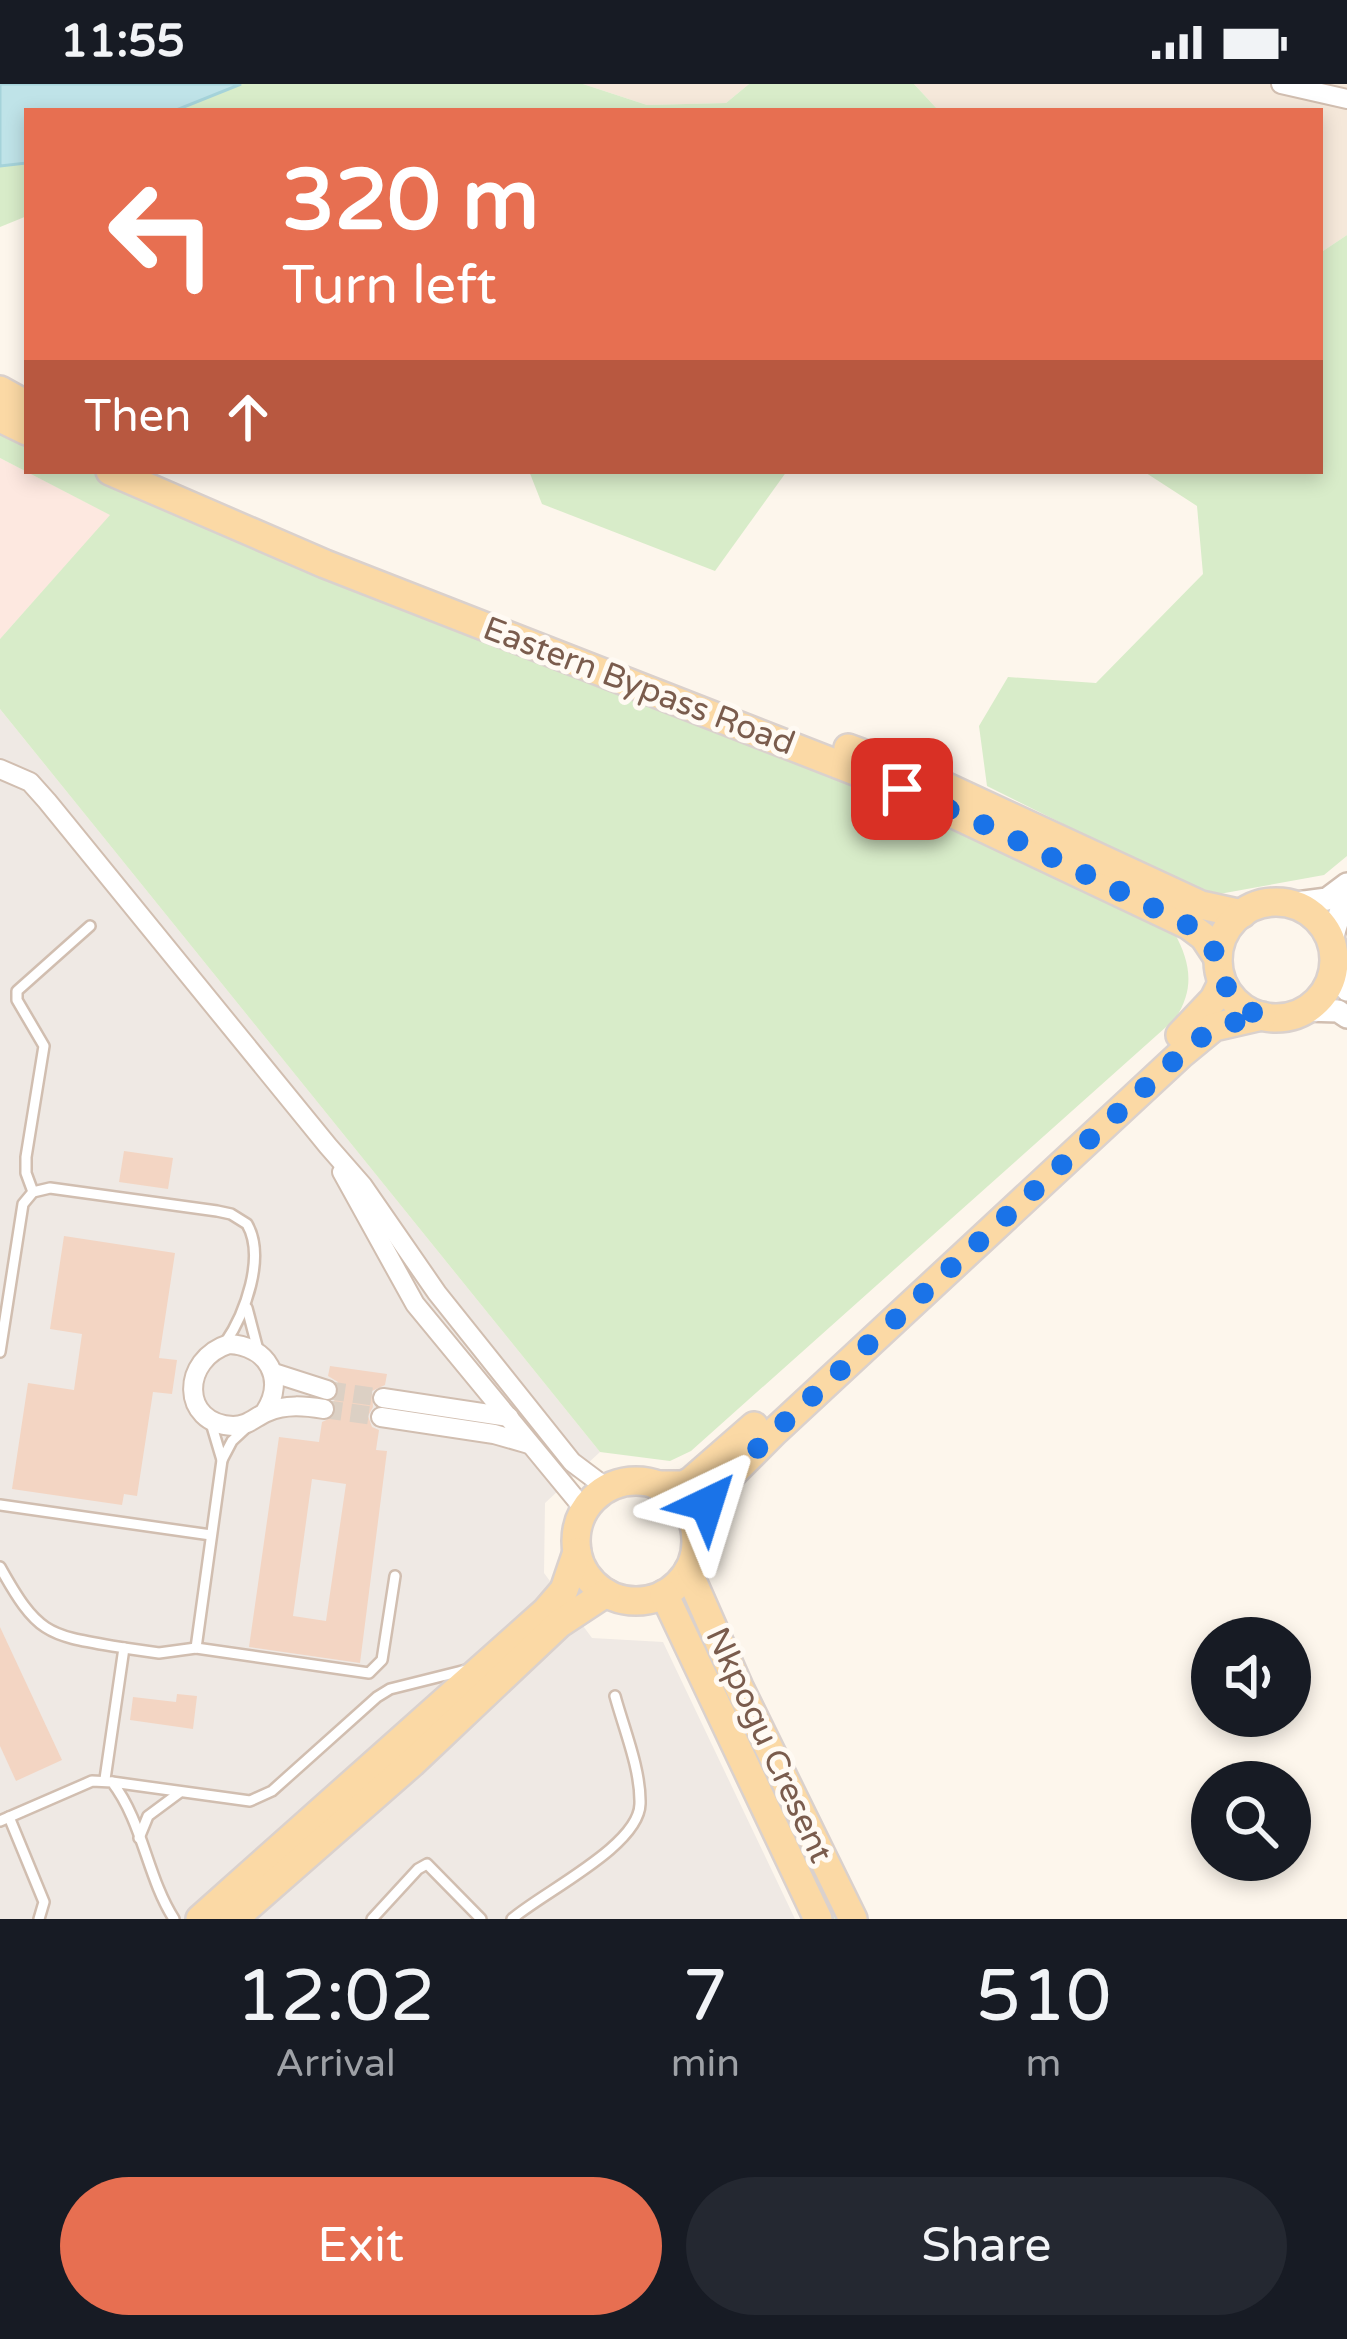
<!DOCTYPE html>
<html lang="en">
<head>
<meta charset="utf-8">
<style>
  :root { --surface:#171b24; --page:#242831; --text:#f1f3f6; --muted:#9ea1a6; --accent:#e76f51 }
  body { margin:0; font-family:"Varela Round",sans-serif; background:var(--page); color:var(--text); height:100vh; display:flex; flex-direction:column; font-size:45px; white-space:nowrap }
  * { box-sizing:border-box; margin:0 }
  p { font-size:39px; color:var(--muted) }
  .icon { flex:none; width:66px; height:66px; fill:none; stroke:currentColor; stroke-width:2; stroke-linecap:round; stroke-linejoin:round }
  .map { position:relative; height:1835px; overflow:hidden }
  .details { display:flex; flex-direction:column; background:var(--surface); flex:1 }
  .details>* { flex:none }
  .guide { position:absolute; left:24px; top:24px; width:1299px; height:366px; border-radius:0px; box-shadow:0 6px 18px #0003; background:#e76f51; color:#fff; overflow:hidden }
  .tools { position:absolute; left:1191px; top:1533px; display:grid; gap:24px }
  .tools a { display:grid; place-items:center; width:120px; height:120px; border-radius:50%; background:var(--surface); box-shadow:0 6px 18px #0003; font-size:60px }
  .pin { position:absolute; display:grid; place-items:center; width:102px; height:102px; color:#fff; margin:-51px; border-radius:24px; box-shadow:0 6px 18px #0006 }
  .me { position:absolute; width:132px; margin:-66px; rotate:41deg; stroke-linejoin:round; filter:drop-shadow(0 0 9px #0008) }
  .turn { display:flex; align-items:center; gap:42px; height:252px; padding:0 60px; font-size:54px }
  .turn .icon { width:156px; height:156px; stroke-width:2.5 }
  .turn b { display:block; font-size:84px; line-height:102px }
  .then { display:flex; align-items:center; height:114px; padding:0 60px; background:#0003; gap:24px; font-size:45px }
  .eta { display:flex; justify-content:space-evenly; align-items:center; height:204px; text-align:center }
  .eta b { font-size:72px; font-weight:600; line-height:84px }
  .button { display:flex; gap:24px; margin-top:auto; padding:24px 60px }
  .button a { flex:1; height:138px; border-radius:72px; background:var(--accent); color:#fff; font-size:48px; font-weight:600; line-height:138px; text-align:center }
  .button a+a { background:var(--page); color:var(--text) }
  .status { display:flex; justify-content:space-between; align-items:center; height:84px; padding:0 60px; background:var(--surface); direction:ltr }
  .status svg { height:33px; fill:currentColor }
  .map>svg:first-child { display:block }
</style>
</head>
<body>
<div class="status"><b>11:55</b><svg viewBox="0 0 49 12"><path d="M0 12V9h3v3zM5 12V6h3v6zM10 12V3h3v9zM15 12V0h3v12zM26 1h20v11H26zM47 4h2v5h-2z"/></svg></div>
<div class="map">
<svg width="1347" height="1835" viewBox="0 0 1347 1835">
  <rect width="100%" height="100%" fill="#fdf6ec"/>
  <g fill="#f5e8da">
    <polygon points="583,0 749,0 726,19 647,21"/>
    <polygon points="914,0 1347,0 1347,151 1320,169 1320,27 939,27"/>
  </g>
  <polygon fill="#fde8e0" points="0,374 111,431 0,555"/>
  <polygon fill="#efe9e4" points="0,625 600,1368 545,1419 544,1489 592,1554 663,1558 795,1835 0,1835"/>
  <g fill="#d8ecc9">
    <polygon points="151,0 583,0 647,21 726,19 749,0 914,0 939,27 93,27"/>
    <polygon points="27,49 27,132 0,143 0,53"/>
    <polygon points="1347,151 1347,772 1324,791 1208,812 987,702 979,642 1008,593 1096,599 1203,490 1197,422 1143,387 1320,387 1320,169"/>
    <path d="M 0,348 L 27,359 L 27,387 L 95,387 L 538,568 L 816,671 L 1174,848 C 1191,879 1195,905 1175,935 L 691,1367 L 670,1377 L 600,1368 L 0,625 L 0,555 L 110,431 L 0,374 Z"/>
    <polygon points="529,387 787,387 715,487 542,420"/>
    <polygon points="689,1510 839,1835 833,1835 825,1819 677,1519"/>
  </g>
  <polygon fill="#bfe3e8" stroke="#a5d3da" stroke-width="3" points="0,0 241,0 174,27 27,27 27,79 0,82"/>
  <g fill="#f3d5c3" fill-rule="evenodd">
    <polygon points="124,1067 173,1074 168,1105 119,1098"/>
    <polygon points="64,1152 175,1169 159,1274 177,1276 172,1310 153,1308 137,1412 124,1410 122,1421 12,1405 28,1299 74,1306 82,1250 50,1245"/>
    <path d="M 330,1282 L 387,1290 L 385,1301 L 372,1307 L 373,1323 L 368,1332 L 372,1343 L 379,1346 L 376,1366 L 387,1367 L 360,1579 L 249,1563 L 279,1353 L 319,1358 L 322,1338 L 335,1332 L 334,1317 L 340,1309 L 338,1298 L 328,1292 ZM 312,1395 L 346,1400 L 326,1537 L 293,1532 Z"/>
    <polygon points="0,1543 62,1676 16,1697 0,1662"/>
    <polygon points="177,1610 197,1612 193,1645 130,1636 133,1613 176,1618"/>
  </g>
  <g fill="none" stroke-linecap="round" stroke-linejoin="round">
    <g stroke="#dcd0c4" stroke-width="18" stroke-dasharray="18 9" stroke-linecap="butt">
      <polyline points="327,1306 383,1314"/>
      <polyline points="324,1325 381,1333"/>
    </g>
    <defs>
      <g id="service">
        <polyline points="33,1108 26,1089 26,1073 44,962 17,916 17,907 90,842"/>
        <polyline points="247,1224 258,1266"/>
        <path d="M 0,1268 L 23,1120 L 33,1108 L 50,1104 L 217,1127 L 231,1130 L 247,1140 C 266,1173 245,1230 225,1259"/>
        <polyline points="222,1376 232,1357 247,1343"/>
        <polyline points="0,1421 211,1451"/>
        <path d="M 0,1483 C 39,1553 48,1551 124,1564 L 105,1695"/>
        <polyline points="124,1564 159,1569 196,1564 369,1589 382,1576 395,1492"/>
        <polyline points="196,1564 222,1376 211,1339"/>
        <polyline points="112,1698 250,1717 272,1707 377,1613 390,1605 470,1585"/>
        <polyline points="9,1733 44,1818 39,1835"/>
        <path d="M 0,1737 L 92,1697 L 112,1698 C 143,1738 147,1793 174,1835"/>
        <polyline points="139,1754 148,1732 179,1709"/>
        <polyline points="372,1835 418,1785 427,1780 481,1835"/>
        <path d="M 512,1835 C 543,1808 639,1762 640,1720 C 641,1686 624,1645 615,1612"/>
      </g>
      <g id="minor">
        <polyline points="1281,0 1347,15"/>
        <polyline points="0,685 30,698 47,717 328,1062 363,1102 437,1209 572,1378 608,1405"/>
        <polyline points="342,1088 415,1220 584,1425"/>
        <polyline points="274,1289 327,1306"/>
        <polyline points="383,1314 509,1333"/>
        <path d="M 265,1328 C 286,1295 268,1262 229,1260 C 181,1275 180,1340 233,1342 C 248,1342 255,1333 267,1328 C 286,1320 305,1322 324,1325"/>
        <polyline points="381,1333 494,1350 529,1360"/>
      </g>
      <g id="tertiary">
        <polyline points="1289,820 1327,815 1347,800"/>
        <polyline points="1331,858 1347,806"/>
        <polyline points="1333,884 1347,906"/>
        <polyline points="1305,926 1338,927 1347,933"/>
      </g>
      <g id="primary">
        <polyline points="0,306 27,321"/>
        <polyline points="0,334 27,347"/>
        <polyline points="110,387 325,480 901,705 1188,841 1204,853 1218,874"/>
        <polyline points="848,664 921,691 1201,821 1242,830"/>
        <circle cx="1276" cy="876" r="58"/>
        <polyline points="1180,951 1214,915 1222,899"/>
        <circle cx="636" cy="1457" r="60"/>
        <polyline points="656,1401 683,1401 691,1397 754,1342"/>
        <polyline points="692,1436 720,1402 775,1347 1180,971 1214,943 1262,932"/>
        <polyline points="688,1487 739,1603 853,1835"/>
        <polyline points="664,1510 818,1835"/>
        <polyline points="200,1835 546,1527 564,1506 577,1468"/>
        <polyline points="234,1835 412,1679 559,1540 606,1509"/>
      </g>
    </defs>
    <use href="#service" stroke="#d1beb0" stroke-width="14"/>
    <use href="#minor" stroke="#d1beb0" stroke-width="22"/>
    <use href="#tertiary" stroke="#d1beb0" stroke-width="26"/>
    <use href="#primary" stroke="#dad1cd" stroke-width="32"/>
    <use href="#service" stroke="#fff" stroke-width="9"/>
    <use href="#minor" stroke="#fff" stroke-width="18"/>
    <use href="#tertiary" stroke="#fff" stroke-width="21"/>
    <use href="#primary" stroke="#fbd9a5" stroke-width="27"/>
  </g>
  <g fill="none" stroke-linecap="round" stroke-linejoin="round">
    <path stroke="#1a73e8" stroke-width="21" stroke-dasharray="0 37.8" d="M 707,1420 L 720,1402 L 775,1347 L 1180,971 L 1214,943 L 1262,932 C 1220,917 1230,903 1216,871 C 1210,858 1199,850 1188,841 L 996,746 L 902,705"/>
  </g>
  <g text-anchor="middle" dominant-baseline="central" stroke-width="10" stroke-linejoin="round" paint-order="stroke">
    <g font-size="33" fill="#7a5c4d" stroke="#fffaf3">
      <text transform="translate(639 602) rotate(21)">Eastern Bypass Road</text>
      <text transform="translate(769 1661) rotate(65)">Nkpogu Cresent</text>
    </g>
  </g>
</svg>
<div class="tools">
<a><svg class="icon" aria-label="sound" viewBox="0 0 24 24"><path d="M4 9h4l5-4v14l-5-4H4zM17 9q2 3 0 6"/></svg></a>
<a><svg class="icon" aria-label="search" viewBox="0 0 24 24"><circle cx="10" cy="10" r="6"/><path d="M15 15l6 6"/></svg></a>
</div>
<div class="pin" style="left:902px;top:705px;background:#d93025"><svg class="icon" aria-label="arrive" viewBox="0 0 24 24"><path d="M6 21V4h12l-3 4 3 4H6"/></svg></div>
<svg class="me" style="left:707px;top:1420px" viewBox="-20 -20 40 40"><path d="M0-17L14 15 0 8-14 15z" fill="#1a73e8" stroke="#fff" stroke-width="4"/></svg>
<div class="guide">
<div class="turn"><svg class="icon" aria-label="left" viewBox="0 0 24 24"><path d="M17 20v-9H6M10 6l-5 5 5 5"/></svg><div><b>320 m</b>Turn left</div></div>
<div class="then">Then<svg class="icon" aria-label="ahead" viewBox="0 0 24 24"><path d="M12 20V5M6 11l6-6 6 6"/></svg></div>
</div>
</div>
<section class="details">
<div class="eta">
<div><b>12:02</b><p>Arrival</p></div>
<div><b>7</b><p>min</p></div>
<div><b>510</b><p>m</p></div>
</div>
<div class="button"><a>Exit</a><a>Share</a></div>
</section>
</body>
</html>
